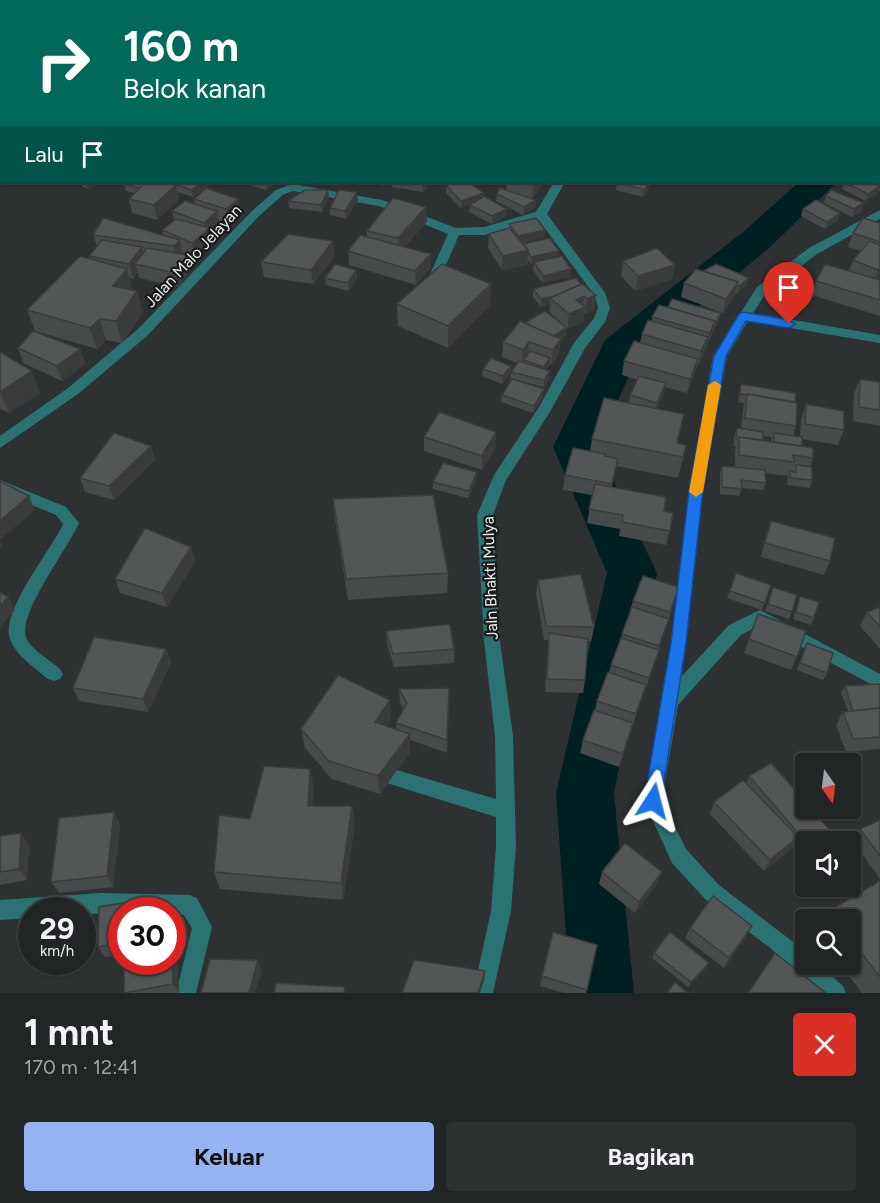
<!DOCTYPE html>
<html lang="id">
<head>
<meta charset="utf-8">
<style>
  :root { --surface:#222525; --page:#2e3132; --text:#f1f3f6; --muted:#a2a5a7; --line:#3f4242; --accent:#95b2f1 }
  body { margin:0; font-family:Figtree,sans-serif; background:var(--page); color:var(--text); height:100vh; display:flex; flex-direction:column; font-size:22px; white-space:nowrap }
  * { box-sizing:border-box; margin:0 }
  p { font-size:20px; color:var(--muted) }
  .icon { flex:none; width:33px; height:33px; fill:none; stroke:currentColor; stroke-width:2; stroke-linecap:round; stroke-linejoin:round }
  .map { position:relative; height:993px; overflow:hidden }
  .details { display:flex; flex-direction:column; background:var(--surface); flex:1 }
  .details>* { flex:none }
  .banner { position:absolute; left:0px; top:0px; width:880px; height:183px; box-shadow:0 2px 4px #0004,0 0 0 2px var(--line); background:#00695c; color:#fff; overflow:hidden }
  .needle { width:39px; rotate:166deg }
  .buttons { position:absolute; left:795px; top:753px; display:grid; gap:12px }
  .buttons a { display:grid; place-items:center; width:66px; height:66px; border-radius:6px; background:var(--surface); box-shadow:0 2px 4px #0004,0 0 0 2px var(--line); font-size:30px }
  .speed { position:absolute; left:18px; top:897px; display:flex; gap:12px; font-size:30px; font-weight:700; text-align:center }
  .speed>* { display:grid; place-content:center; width:78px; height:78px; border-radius:50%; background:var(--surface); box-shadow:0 2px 4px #0004,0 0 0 2px var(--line); line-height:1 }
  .speed small { font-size:15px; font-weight:400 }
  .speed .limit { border:9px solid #d22; background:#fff; color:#111 }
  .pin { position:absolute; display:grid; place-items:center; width:51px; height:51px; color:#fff; margin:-62px -26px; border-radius:50% 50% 50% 0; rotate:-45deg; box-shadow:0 0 6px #0007 }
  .pin .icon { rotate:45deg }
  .me { position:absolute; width:66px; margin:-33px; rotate:9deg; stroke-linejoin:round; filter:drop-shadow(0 0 4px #0008) }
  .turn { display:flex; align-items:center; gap:21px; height:126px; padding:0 24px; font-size:27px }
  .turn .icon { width:78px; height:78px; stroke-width:2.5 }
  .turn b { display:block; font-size:42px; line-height:51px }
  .then { display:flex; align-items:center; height:57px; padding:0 24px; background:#0003; gap:12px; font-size:22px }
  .round { display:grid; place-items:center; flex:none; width:63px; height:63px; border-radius:6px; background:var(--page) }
  .overview { display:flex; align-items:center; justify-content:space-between; height:102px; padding:0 24px }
  h1 { font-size:36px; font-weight:700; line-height:45px }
  .primary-button { display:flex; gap:12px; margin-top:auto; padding:12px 24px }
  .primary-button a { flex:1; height:69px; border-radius:6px; background:var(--accent); color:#111; font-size:24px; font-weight:700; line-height:69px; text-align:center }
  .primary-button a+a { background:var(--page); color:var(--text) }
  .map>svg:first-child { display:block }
</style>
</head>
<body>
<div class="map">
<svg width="880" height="993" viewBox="0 0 880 993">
  <rect width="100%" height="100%" fill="#2e3131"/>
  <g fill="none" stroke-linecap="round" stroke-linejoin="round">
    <g fill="#001f20" fill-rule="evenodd">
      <rect x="879" y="121" width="1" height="20"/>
      <polygon points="799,182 837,182 769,248 637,358 597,447 657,573 614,793 634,993 570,993 556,793 607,573 553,447 605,340 743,232"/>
    </g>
    <g fill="#2b7273" fill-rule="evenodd">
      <rect x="630" y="0" width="10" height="2"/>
      <rect x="738" y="0" width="10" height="2"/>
      <polygon points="554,182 565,182 547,214 605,293 610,308 605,322 585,348 550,412 506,480 493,515 500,641 513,736 516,846 511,911 493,993 473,993 491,911 496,846 496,817 393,785 387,783 384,777 387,771 393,769 496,799 495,736 484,641 477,515 494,475 539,407 574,343 594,318 598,308 595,296 538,219 485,235 459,235 439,281 433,285 427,281 448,234 379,206 293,191 284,194 259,216 148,335 78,394 0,448 0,436 68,388 138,329 251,212 276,190 292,184 382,200 456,228 484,227 536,212"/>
      <polygon points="880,210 880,219 817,254 766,293 753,313 880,335 880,343 748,321 727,356 703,490 682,676 729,625 760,610 880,674 880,689 760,625 741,635 678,705 662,801 686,849 719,885 806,952 806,964 819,964 843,986 846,993 820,993 769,947 705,899 672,863 644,801 671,643 689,490 713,356 757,287 809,248"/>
      <path d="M 0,480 L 66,507 L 79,523 C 68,548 18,614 26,637 C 31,650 50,660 60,669 L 63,674 L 60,679 L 54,681 L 48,679 C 34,667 17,657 10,639 C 0,611 51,551 63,524 L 56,515 L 0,492 Z"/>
      <polygon points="101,893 190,895 197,898 212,927 196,993 176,993 192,928 184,915 172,914 172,910 122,910 122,913 82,914 82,910 32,910 32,918 0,920 0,900"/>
    </g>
  </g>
  <g fill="#474a4a" fill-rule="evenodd">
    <polygon points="669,0 686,0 683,2 673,2"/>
    <polygon points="691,0 727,0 725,2 691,2"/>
    <polygon points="2,134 2,164 0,163 0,135"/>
    <polygon points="879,135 880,135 880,190 878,193 866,201 842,189 845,182 879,182"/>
    <polygon points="77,182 104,182 87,189"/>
    <polygon points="239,182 276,182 266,190"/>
    <polygon points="365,182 387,182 384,186"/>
    <polygon points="392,182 430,182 423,192 392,187"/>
    <polygon points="507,182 544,182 532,198 536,207 523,215 496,201 497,194 506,190"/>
    <polygon points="617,182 651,182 650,186 643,197 616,190"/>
    <polygon points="124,184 173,184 208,186 193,197 178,192 179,200 157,220 132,213 129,199 134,193 126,191"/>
    <polygon points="446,185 484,196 506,216 492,224 469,212 470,205 461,208 446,193"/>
    <polygon points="328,190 329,198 322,212 289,208 288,201"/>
    <polygon points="826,196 862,211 852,217 824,203"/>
    <polygon points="194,199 240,213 228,224 219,221 220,226 211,234 212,243 195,257 183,252 183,254 188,255 191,270 179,287 139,278 138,272 133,279 129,278 132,290 143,312 122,343 106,340 97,349 35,331 27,310 90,259 89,256 97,246 93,235 163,235 162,230 174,220 172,211 195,204"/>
    <polygon points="358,200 346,219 330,215 330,208"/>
    <polygon points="426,207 427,222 404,247 431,268 416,285 349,265 348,251 367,237 367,231"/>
    <polygon points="803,209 840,213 838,220 825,229 801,216"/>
    <polygon points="880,223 880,276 878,279 880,280 880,316 812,295 816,281 849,271 853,260 861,251 848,247 853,233"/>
    <polygon points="509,224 545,230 545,237 522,243 523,244 559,257 571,269 571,277 542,283 533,270 534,264 531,264 528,260 527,265 502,270 488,248 489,234 509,228"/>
    <polygon points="335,256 313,284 264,277 261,262"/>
    <polygon points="623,261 675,265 672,279 635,291 621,276"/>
    <polygon points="356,270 357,277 349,291 326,285 325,278"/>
    <polygon points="684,283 747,285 737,293 735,293 734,297 723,313 681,297"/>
    <polygon points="491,284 490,305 448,348 398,326 397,304"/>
    <polygon points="581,284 596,295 594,310 585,314 584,313 583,322 567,329 567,335 560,339 559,354 551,365 549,364 546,370 549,379 544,387 516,380 543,396 533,413 501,402 502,395 512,379 510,379 511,372 517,363 502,357 503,342 525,324 526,322 560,322 549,312 550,304 541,307 533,297 533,289"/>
    <polygon points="668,307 720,313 719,320 714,330 713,330 712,335 706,347 705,352 698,366 697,365 695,373 687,393 665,387 657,409 677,443 686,445 678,478 616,466 612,487 664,511 670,531 666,545 619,536 620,529 587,523 592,495 563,490 565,475 590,451 592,439 634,404 629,403 630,395 638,380 622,375 624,361 640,343 642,334 652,321 652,317"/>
    <polygon points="18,348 80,349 85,364 62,381 23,363"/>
    <polygon points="0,352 40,393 9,413 0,409"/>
    <polygon points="511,366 510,373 502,384 482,376 483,369"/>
    <polygon points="860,379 880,382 880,426 853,421 854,393"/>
    <path d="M 741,384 L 795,402 L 796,426 L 793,436 L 800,437 L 801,419 L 806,404 L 844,430 L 838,445 L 802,439 L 802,446 L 813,458 L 810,467 L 812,480 L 810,488 L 787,485 L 788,476 L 765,473 L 766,483 L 763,490 L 742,488 L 739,496 L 720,494 L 720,473 L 722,466 L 735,467 L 735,451 L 736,447 L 734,446 L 734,436 L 737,428 L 741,429 L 743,409 L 744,403 L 738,402 ZM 763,436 L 772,437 L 771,441 L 763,440 Z"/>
    <polygon points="496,432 496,447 482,470 424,451 424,437"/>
    <polygon points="151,446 155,460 114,500 85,492 80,478"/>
    <polygon points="477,479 468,498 433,489 433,482"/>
    <polygon points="333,499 448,573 447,593 348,600 335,520"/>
    <polygon points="771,521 830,561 824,575 761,557 766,535"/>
    <polygon points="191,547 195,561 167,607 120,593 115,579"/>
    <polygon points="736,573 771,585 762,610 727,598"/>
    <polygon points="538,580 594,627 591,641 588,641 585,680 583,693 545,692 548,640 544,640 536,594"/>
    <polygon points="679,587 655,663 645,691 644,691 619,767 580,753 583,740 595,710 597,701 609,673 611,665 621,638 633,601"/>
    <polygon points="773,587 792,612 789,619 765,611"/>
    <polygon points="800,596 814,618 811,625 793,619"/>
    <polygon points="880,607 880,649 860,626 867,612"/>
    <polygon points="758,614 797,657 791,670 744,653"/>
    <polygon points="386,631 454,649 454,663 394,667 387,644"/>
    <polygon points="807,643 827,673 823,680 797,670"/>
    <polygon points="166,649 171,662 148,712 79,701 73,688"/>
    <polygon points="880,684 880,749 846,752 836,725 843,712 848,711 841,693 845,686"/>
    <polygon points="449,688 447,753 410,740 410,752 380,794 332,779 305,748 301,729 390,700 391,719 386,726 396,729 396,723 403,709 400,702 399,689"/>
    <polygon points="749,776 833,834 828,842 806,842 806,859 804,860 793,846 792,848 764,871 710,814 714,802 746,784"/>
    <polygon points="314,787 312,806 352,806 355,824 343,900 220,889 214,872 250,819"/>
    <polygon points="880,820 880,879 853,841 860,829"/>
    <polygon points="120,824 113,887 59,893 51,882"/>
    <polygon points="0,836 29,845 27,880 0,885"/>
    <polygon points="602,872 662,872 657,883 635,913 599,884"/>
    <polygon points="880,881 880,993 862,993 840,964 850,964 850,920 823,920 829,911"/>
    <polygon points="146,899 151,910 122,910 122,954 105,957 98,947 99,907"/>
    <polygon points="690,928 746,937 724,968 685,938"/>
    <polygon points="553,932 597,945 586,993 564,993 540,986"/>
    <polygon points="172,943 177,953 179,993 124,993"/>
    <polygon points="654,953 709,963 706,968 688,987 652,958"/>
  </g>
  <g fill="#3a3c3c">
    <polygon points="85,182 104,182 87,189"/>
    <polygon points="203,182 207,182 208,186 193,197 191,190"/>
    <polygon points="267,182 276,182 266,190 265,183"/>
    <polygon points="422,182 430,182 423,192"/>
    <polygon points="535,182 544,182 532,199 533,184"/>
    <polygon points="650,182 651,182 650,186 643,197 644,190"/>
    <polygon points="176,185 179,200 157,220 154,205"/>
    <polygon points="880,186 878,193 866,201 868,194"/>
    <polygon points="328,190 329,198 322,212 321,205"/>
    <polygon points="357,192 358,200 346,219 345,211"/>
    <polygon points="484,193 484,200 461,208 461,201"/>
    <polygon points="238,199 240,213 228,224 226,209"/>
    <polygon points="536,200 536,207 523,215 524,207"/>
    <polygon points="864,203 862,211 852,217 854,209"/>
    <polygon points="426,207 427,222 398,253 398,238"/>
    <polygon points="507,209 506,216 492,224 492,216"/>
    <polygon points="217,211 220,226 211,234 212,243 195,257 192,243 206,231 204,223"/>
    <polygon points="840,213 838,220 825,229 827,222"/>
    <polygon points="545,230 545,237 517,244 518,236"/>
    <polygon points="180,240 183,254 177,261 174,246"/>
    <polygon points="333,241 335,256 313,284 311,270"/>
    <polygon points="142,247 146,262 135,264 138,272 133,279 129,264"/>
    <polygon points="528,250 527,265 502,270 503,256"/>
    <polygon points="559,251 559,258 531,264 531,257"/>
    <polygon points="431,254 431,268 416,285 415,271"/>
    <polygon points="188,255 191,270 179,287 176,273"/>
    <polygon points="675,265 672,279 635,291 638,276"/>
    <polygon points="880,268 880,276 873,284 878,270"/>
    <polygon points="127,269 132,291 113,286"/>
    <polygon points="571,269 571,277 542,283 543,276"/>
    <polygon points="356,270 357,277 349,291 348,283"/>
    <polygon points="749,278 747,285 737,293 739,286"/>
    <polygon points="738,282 734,297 723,313 726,299"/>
    <polygon points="491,284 490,305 448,348 448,326"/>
    <polygon points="584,287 550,298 550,304 541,307 541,299"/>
    <polygon points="137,291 143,312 122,343 116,321"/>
    <polygon points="596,295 594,310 585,314 587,299"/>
    <polygon points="584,296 583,308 585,307 583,322 568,329 569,314 576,300"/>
    <polygon points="720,313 719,320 714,330 716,323"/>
    <polygon points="100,319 106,340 97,349 90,328"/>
    <polygon points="715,321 712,335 706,347 710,333"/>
    <polygon points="567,328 567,335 547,346 548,339"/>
    <polygon points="708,337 705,352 698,366 701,351"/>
    <polygon points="561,339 559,354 551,365 553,350"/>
    <polygon points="529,342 528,356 524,360 522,364 523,350"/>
    <polygon points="80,349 85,364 62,381 57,366"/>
    <polygon points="550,358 549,366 543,375 544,367"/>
    <polygon points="698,359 695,373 687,393 690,379"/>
    <polygon points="511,366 510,373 502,384 503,376"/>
    <polygon points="32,371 40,393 9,413 0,392"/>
    <polygon points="550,371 549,379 544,387 544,380"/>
    <polygon points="666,383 665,391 656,411 657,403"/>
    <polygon points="544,389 543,396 533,413 534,406"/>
    <polygon points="496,432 496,447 482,470 482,456"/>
    <polygon points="151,446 155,460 114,500 109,486"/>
    <polygon points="477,472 477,479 468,498 469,491"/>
    <polygon points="29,496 35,510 0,540 3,546 0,549 0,521"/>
    <polygon points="191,547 195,561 167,607 162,593"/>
    <polygon points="679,587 665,633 645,691 649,678"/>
    <polygon points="8,597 15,610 0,627 0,606"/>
    <polygon points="166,649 171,662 148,712 143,699"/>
    <polygon points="390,700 391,719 376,741 375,722"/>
    <polygon points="633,723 630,736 619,767 623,754"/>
    <polygon points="410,734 410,752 380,794 378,776"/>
    <polygon points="310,769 314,787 311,823 308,806"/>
    <polygon points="352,806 355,824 343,900 341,883"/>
    <polygon points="114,812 120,824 113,887 107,876"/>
    <polygon points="21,833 29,845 27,880 19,869"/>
    <polygon points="833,834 828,842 821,842"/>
    <polygon points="798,837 792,848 764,871 770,860"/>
    <polygon points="662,872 657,883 635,913 639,902"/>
    <polygon points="146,899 151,910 146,910"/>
    <polygon points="752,926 746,937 724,968 729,958"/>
    <polygon points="172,943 177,953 179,993 173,984"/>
    <polygon points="258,960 262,970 255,993 249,993"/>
    <polygon points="709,963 706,968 688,987 691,982"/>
    <polygon points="485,971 484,980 480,993 478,993"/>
  </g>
  <g fill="#535656" stroke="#3a3c3c" stroke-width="1.5">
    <polygon points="601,0 621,0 620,2 599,1"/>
    <polygon points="700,0 717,0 714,2 704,2"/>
    <polygon points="748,0 763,0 767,2 746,2"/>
    <polygon points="2,134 2,151 0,150 0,135"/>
    <rect x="879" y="146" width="1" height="27"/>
    <polygon points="126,182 146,182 140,188 124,184"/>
    <polygon points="146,182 163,182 176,185 154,205 129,199"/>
    <polygon points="175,182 203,182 191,190 172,183"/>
    <polygon points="463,182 468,182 484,193 461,201 446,185"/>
    <polygon points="522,182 535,182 533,184"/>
    <polygon points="617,182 650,182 644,190"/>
    <polygon points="844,182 872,182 880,186 868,194"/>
    <polygon points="206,188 238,199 226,209 194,199"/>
    <polygon points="500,188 536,200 524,207 497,194"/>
    <polygon points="305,190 328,190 321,205 288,201"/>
    <polygon points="339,190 357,192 345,211 330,208"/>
    <polygon points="831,190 864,203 854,209 826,196"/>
    <polygon points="484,196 507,209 492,216 470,205"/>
    <polygon points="393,198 426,207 398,238 367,231"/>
    <polygon points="816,200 840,213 827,222 803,209"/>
    <polygon points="185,201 217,211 204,223 172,211"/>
    <polygon points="103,218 180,240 174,246 93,235"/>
    <polygon points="536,218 545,230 518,236 509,224"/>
    <polygon points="863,218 880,223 880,242 853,233"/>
    <polygon points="176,219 210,228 192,243 162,230"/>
    <polygon points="509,228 528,250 503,256 489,234"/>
    <polygon points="288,234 333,241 311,270 261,262"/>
    <polygon points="360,235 431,254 415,271 348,251"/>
    <polygon points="550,238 559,251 531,257 528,252 528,250 523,244"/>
    <polygon points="102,240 142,247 129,264 89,256"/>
    <polygon points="870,241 880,245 880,268 878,270 853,260"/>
    <polygon points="147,248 188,255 176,273 135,264"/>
    <polygon points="657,248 675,265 638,276 623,261"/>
    <polygon points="80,256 127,269 113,286 137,291 116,321 100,319 90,328 27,310"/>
    <polygon points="562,256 571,269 543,276 534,262"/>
    <polygon points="335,264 356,270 348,283 325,278"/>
    <polygon points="442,264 491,284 448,326 397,304"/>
    <polygon points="716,264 749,278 739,286 737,285 738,282 703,271"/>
    <polygon points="825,264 880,280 880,300 816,281"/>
    <polygon points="696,269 738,282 726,299 684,283"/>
    <polygon points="576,278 581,284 555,296 541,299 533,289"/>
    <polygon points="582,284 596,295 587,299 584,296 576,300 585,307 569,314 550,298"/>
    <polygon points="672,299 720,313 716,323 714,322 715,321 668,307"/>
    <polygon points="659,305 715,321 710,333 652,317"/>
    <polygon points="545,311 567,328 553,336 532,327 526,322"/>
    <polygon points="648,320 708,337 701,351 642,334"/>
    <polygon points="520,321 561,339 553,350 529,342 523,350 503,342"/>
    <polygon points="33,331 80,349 57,366 18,348"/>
    <polygon points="634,341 698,359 690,379 624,361"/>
    <polygon points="530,351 550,358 544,367 524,360"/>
    <polygon points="0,352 32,371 0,392"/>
    <polygon points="491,358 511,366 503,376 483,369"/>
    <polygon points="519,361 550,371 544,380 511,372"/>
    <polygon points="639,376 666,383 657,403 630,395"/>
    <polygon points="512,379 544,389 534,406 502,395"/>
    <polygon points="860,379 880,382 880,410 859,407"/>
    <polygon points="741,384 796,393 795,402 747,394 747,395 740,394"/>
    <polygon points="747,394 797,403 796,426 745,418"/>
    <polygon points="604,398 684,414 677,443 686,445 683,457 592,439"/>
    <polygon points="806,404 844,411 844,430 805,424"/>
    <polygon points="439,412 496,432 482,456 424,437"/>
    <polygon points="737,428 763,432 763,440 739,437 739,439 736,439"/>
    <polygon points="114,433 151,446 109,486 80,478"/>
    <polygon points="774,433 802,437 802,446 774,442"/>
    <polygon points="739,437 813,448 813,458 793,455 794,462 739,455"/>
    <polygon points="573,448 605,454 605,456 618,459 612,484 565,475"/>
    <polygon points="443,463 477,472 469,491 433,482"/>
    <polygon points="796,465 812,467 812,480 790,478 790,471 796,472"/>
    <polygon points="722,466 765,470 766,483 741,480 742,489 722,487"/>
    <polygon points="0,481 29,496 0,521"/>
    <polygon points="595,484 666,497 664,511 673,513 670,531 622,522 623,515 589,509"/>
    <polygon points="433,495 448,573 346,579 333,499"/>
    <polygon points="771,521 835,538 830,561 765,543"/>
    <polygon points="145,528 191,547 162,593 115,579"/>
    <polygon points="736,573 771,585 765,603 730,591"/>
    <polygon points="581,574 594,627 546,626 538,580"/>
    <polygon points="643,576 679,587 670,612 633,601"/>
    <polygon points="773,587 797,595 792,612 768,604"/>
    <polygon points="0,592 8,597 0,606"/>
    <polygon points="800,596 819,602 814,618 796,612"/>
    <polygon points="632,607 669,619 659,646 622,634"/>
    <polygon points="880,607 880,627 867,612"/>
    <polygon points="758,614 806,631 797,657 749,639"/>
    <polygon points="450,624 454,649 393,654 386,631"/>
    <polygon points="549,633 588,639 585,680 547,679"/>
    <polygon points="94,637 166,649 143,699 73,688"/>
    <polygon points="621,638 659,650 649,678 611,665"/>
    <polygon points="807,643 833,653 827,673 800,663"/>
    <polygon points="608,672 646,685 636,714 597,701"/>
    <polygon points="338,675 390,700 375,722 410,734 378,776 329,761 301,729"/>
    <polygon points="880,684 880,708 853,711 845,686"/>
    <polygon points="449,688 447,740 396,723 407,703 399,689"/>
    <polygon points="880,708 880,737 853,739 843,712"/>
    <polygon points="594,710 633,723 623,754 583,740"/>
    <polygon points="771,763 806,802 806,808 811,808 833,834 821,842 806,842 749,776"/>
    <polygon points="264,766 310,769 308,806 352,806 341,883 214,872 219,815 250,819"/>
    <polygon points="743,780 798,837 770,860 714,802"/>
    <polygon points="114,812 107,876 51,882 59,818"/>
    <polygon points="880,820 880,856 860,829"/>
    <polygon points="21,833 19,869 0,872 0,836"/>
    <polygon points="625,843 662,872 639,902 602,872"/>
    <polygon points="880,881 880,977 850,938 850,920 836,920 829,911"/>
    <polygon points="713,896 752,926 729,958 690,928"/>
    <polygon points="146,899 146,910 122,910 122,942 98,947 99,907"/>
    <polygon points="553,932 597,945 587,990 542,976"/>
    <polygon points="670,932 709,963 691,982 654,953"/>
    <polygon points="775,953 826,993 748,993"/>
    <polygon points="172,954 173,984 124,993 124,962 172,962"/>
    <polygon points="210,959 258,960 249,993 201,993"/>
    <polygon points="414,960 485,971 478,993 402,993"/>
    <polygon points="675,982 688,993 667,993"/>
    <polygon points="276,983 345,987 344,993 274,993"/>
  </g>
  <polygon fill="#1a73e8" stroke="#114b97" stroke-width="1.5" points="743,312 789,320 795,324 789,328 746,321 726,356 703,490 686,643 661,801 659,807 653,809 647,807 644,801 671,643 689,490 714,356 739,314"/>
  <polygon fill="#f59e0b" points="715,381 721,385 703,492 696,497 689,492 708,385"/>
  <g text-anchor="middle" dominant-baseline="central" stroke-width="4.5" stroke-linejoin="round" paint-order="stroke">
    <g font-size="16" fill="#edefef" stroke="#171919">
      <text transform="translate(193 256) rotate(-47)">Jalan Malo Jelayan</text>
      <text transform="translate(490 578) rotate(-92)">Jaln Bhakti Mulya</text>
    </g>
  </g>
</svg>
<div class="buttons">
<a><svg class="needle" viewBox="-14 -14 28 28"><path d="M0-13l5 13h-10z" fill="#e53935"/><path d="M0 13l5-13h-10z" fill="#a2a5a7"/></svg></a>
<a><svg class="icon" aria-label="sound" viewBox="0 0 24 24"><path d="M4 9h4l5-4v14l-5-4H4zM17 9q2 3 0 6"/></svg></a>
<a><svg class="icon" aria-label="search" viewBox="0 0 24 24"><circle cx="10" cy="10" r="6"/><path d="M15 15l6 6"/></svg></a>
</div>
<div class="speed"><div>29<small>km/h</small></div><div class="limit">30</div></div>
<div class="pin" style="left:789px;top:324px;background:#d93025"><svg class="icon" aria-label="arrive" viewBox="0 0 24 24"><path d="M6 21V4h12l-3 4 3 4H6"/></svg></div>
<svg class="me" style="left:653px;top:801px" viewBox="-20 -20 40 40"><path d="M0-17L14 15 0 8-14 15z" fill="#1a73e8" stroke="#fff" stroke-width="4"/></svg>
<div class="banner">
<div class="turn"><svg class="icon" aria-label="right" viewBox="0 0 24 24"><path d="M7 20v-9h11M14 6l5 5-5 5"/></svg><div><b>160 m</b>Belok kanan</div></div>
<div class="then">Lalu<svg class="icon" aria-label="arrive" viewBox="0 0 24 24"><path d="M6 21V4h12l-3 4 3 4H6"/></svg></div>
</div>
</div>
<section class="details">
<div class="overview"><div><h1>1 mnt</h1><p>170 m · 12:41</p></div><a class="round" style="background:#d93025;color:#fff"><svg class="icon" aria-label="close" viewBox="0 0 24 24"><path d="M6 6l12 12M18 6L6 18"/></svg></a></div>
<div class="primary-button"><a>Keluar</a><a>Bagikan</a></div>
</section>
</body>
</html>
